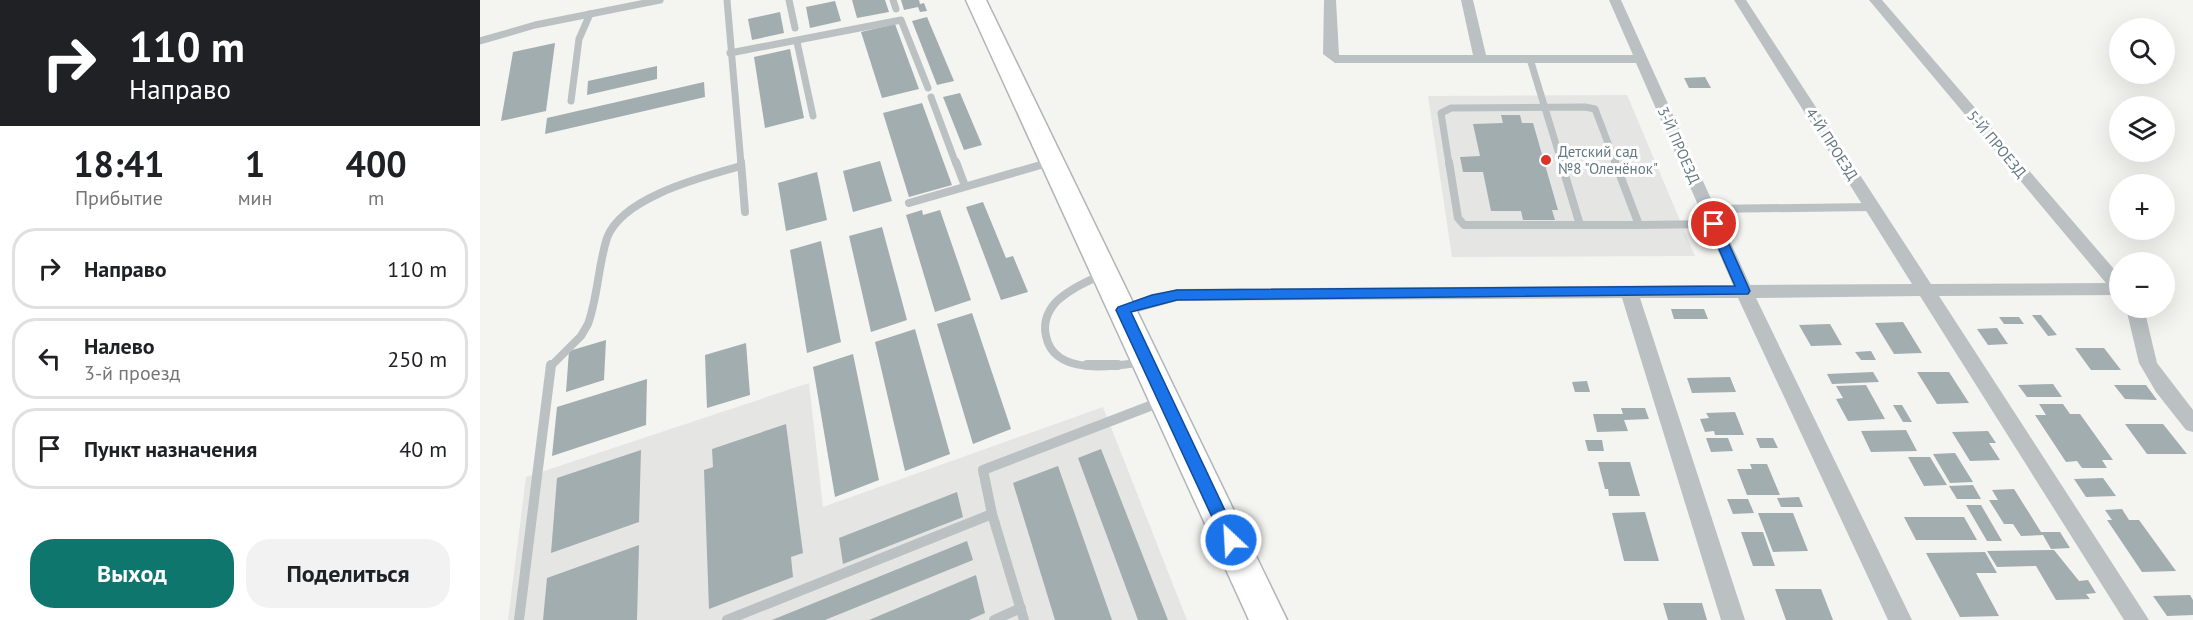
<!DOCTYPE html>
<html lang="ru">
<head>
<meta charset="utf-8">
<style>
  :root { --surface:#fff; --page:#f2f2f2; --text:#202124; --muted:#757577; --line:#e0e0e0; --accent:#0f766e }
  body { margin:0; font-family:"PT Sans",sans-serif; background:var(--page); color:var(--text); height:100vh; display:flex; flex-direction:column; font-size:22px; white-space:nowrap }
  * { box-sizing:border-box; margin:0 }
  p { font-size:20px; color:var(--muted) }
  .icon { flex:none; width:33px; height:33px; fill:none; stroke:currentColor; stroke-width:2; stroke-linecap:round; stroke-linejoin:round }
  .map { position:relative; flex:1; overflow:hidden }
  .details { display:flex; flex-direction:column; background:var(--surface); width:480px }
  .details>* { flex:none }
  .banner { background:#202124; color:#fff; overflow:hidden }
  .tools { position:absolute; left:1629px; top:18px; display:grid; gap:12px }
  .tools a { display:grid; place-items:center; width:66px; height:66px; border-radius:50%; background:var(--surface); box-shadow:0 6px 24px #0002; font-size:30px }
  .pin { position:absolute; display:grid; place-items:center; width:51px; height:51px; color:#fff; margin:-26px; border:3px solid #fff; border-radius:50%; box-shadow:0 2px 6px #0007 }
  .me { position:absolute; width:66px; margin:-33px; rotate:335deg; stroke-linejoin:round; filter:drop-shadow(0 0 4px #0008) }
  .turn { display:flex; align-items:center; gap:21px; height:126px; padding:0 30px; font-size:27px }
  .turn .icon { width:78px; height:78px; stroke-width:2.5 }
  .turn b { display:block; font-size:42px; line-height:51px }
  .eta { display:flex; justify-content:space-evenly; align-items:center; height:102px; text-align:center }
  .eta b { font-size:36px; font-weight:600; line-height:42px }
  .cta { display:flex; gap:12px; margin-top:auto; padding:12px 30px }
  .cta a { flex:1; height:69px; border-radius:24px; background:var(--accent); color:#fff; font-size:24px; font-weight:600; line-height:69px; text-align:center }
  .cta a+a { background:var(--page); color:var(--text) }
  ul { padding:0; list-style:none }
  li { display:flex; align-items:center; gap:18px; height:81px; margin:0 12px 9px; padding:0 18px; border:3px solid var(--line); border-radius:24px }
  li div { flex:1 }
  li b { display:block; font-size:22px }
  li em { font-style:normal }
  main { display:flex; flex:1; min-height:0 }
  .map>svg:first-child { display:block }
</style>
</head>
<body>
<main>
<section class="details">
<div class="banner">
<div class="turn"><svg class="icon" aria-label="right" viewBox="0 0 24 24"><path d="M7 20v-9h11M14 6l5 5-5 5"/></svg><div><b>110 m</b>Направо</div></div>
</div>
<div class="eta">
<div><b>18:41</b><p>Прибытие</p></div>
<div><b>1</b><p>мин</p></div>
<div><b>400</b><p>m</p></div>
</div>
<ul>
<li><svg class="icon" aria-label="right" viewBox="0 0 24 24"><path d="M7 20v-9h11M14 6l5 5-5 5"/></svg><div><b>Направо</b></div><em>110 m</em></li>
<li><svg class="icon" aria-label="left" viewBox="0 0 24 24"><path d="M17 20v-9H6M10 6l-5 5 5 5"/></svg><div><b>Налево</b><p>3-й проезд</p></div><em>250 m</em></li>
<li><svg class="icon" aria-label="arrive" viewBox="0 0 24 24"><path d="M6 21V4h12l-3 4 3 4H6"/></svg><div><b>Пункт назначения</b></div><em>40 m</em></li>
</ul>
<div class="cta"><a>Выход</a><a>Поделиться</a></div>
</section>
<div class="map">
<svg width="1713" height="620" viewBox="0 0 1713 620">
  <rect width="100%" height="100%" fill="#f4f4f1"/>
  <g fill="#e5e5e4">
    <polygon points="1147,95 1215,256 972,257 948,96"/>
    <polygon points="329,383 343,507 623,407 707,620 28,620 46,477"/>
  </g>
  <g fill="#a2adb0">
    <polygon points="372,0 405,0 409,12 377,18"/>
    <polygon points="421,0 439,0 440,4 444,3 447,11 440,12 438,7 424,10"/>
    <polygon points="355,1 361,21 330,28 326,7"/>
    <polygon points="300,12 304,33 272,40 268,19"/>
    <polygon points="447,17 474,81 457,85 432,21"/>
    <polygon points="415,24 439,89 402,98 381,32"/>
    <polygon points="75,43 66,111 21,121 33,52"/>
    <polygon points="310,49 324,118 285,128 274,57"/>
    <polygon points="177,66 177,79 107,95 108,81"/>
    <polygon points="1225,77 1231,88 1209,88 1204,78"/>
    <polygon points="224,82 225,97 65,134 67,118"/>
    <polygon points="480,93 502,145 484,150 463,97"/>
    <polygon points="442,103 472,185 429,197 403,113"/>
    <polygon points="1021,115 1040,115 1042,123 1053,123 1078,210 1072,210 1075,220 1043,220 1041,211 1011,211 1003,172 983,172 980,157 1000,156 993,124 1023,123"/>
    <polygon points="400,161 412,201 373,212 363,171"/>
    <polygon points="337,172 347,220 306,231 298,183"/>
    <polygon points="503,202 526,258 533,256 548,292 521,300 486,207"/>
    <polygon points="442,210 443,215 460,210 491,300 455,312 426,215"/>
    <polygon points="402,227 427,320 391,332 369,236"/>
    <polygon points="341,241 361,342 327,353 310,250"/>
    <polygon points="1191,309 1224,309 1228,319 1194,319"/>
    <polygon points="492,313 531,429 493,444 457,324"/>
    <polygon points="1552,315 1561,315 1577,335 1568,336"/>
    <polygon points="1519,317 1539,317 1544,324 1524,324"/>
    <polygon points="1423,322 1442,353 1414,354 1395,323"/>
    <polygon points="1350,324 1362,345 1331,346 1319,325"/>
    <polygon points="1517,328 1528,344 1508,345 1497,329"/>
    <polygon points="435,329 470,454 425,471 395,342"/>
    <polygon points="126,340 124,380 86,392 89,351"/>
    <polygon points="266,343 270,395 227,408 225,355"/>
    <polygon points="1595,348 1624,348 1641,370 1611,370"/>
    <polygon points="1391,351 1396,360 1381,360 1375,352"/>
    <polygon points="373,354 399,480 355,497 333,367"/>
    <polygon points="1393,372 1399,382 1352,384 1347,374"/>
    <polygon points="1437,372 1469,372 1489,403 1457,404"/>
    <polygon points="1250,377 1256,392 1212,393 1207,378"/>
    <polygon points="167,379 166,425 72,456 77,407"/>
    <polygon points="1107,381 1110,392 1095,392 1092,382"/>
    <polygon points="1573,384 1582,397 1547,397 1538,385"/>
    <polygon points="1386,385 1405,419 1368,421 1356,399 1363,398 1356,386"/>
    <polygon points="1634,385 1666,385 1677,400 1645,399"/>
    <polygon points="1559,404 1583,404 1590,414 1600,414 1633,460 1622,460 1627,468 1602,468 1597,461 1586,462 1555,415 1566,415"/>
    <polygon points="1413,405 1422,405 1432,422 1423,422"/>
    <polygon points="1141,408 1165,408 1169,419 1144,420 1148,431 1117,432 1113,414 1143,414"/>
    <polygon points="1255,412 1264,435 1235,435 1234,431 1225,432 1220,419 1229,418 1226,413"/>
    <polygon points="306,424 323,553 311,557 313,577 229,609 224,470 233,467 232,449"/>
    <polygon points="1645,424 1683,424 1707,454 1667,454"/>
    <polygon points="1426,430 1437,451 1391,452 1381,431"/>
    <polygon points="1508,431 1516,443 1509,443 1520,460 1490,461 1472,432"/>
    <polygon points="1226,438 1248,438 1253,451 1231,452"/>
    <polygon points="1276,438 1293,438 1298,448 1280,448"/>
    <polygon points="1105,440 1122,440 1124,451 1108,451"/>
    <polygon points="621,449 688,620 658,620 598,458"/>
    <polygon points="161,450 159,522 71,553 77,478"/>
    <polygon points="1475,453 1493,482 1470,483 1453,454"/>
    <polygon points="1428,457 1450,457 1467,485 1444,486"/>
    <polygon points="1118,462 1150,462 1160,496 1129,496 1128,489 1125,489"/>
    <polygon points="1270,464 1287,464 1300,495 1267,495 1257,469 1272,469"/>
    <polygon points="578,466 632,620 575,620 533,483"/>
    <polygon points="1623,478 1636,496 1606,497 1594,479"/>
    <polygon points="1493,485 1501,499 1477,499 1469,486"/>
    <polygon points="1534,489 1561,532 1580,532 1590,548 1571,549 1563,535 1541,536 1533,524 1524,524 1509,500 1518,500 1512,490"/>
    <polygon points="477,492 483,517 363,564 359,538"/>
    <polygon points="1319,497 1323,507 1301,507 1297,498"/>
    <polygon points="1247,499 1268,499 1274,513 1253,514"/>
    <polygon points="1486,505 1501,505 1522,541 1507,541"/>
    <polygon points="1642,509 1649,520 1659,520 1696,571 1662,572 1627,520 1632,520 1625,510"/>
    <polygon points="1165,512 1179,561 1144,561 1132,513"/>
    <polygon points="1278,513 1313,513 1328,551 1293,552"/>
    <polygon points="1424,517 1484,517 1497,540 1436,540"/>
    <polygon points="1261,532 1283,532 1295,566 1273,566"/>
    <polygon points="487,541 493,560 345,620 292,620"/>
    <polygon points="159,545 157,620 63,620 67,578"/>
    <polygon points="1574,550 1599,581 1608,580 1616,593 1606,594 1610,599 1576,600 1556,566 1517,567 1507,551"/>
    <polygon points="1505,552 1517,573 1496,573 1519,616 1480,617 1446,553"/>
    <polygon points="496,575 505,613 489,620 389,620"/>
    <polygon points="1295,589 1341,589 1353,620 1306,620"/>
    <polygon points="1710,595 1713,600 1713,615 1687,616 1673,596"/>
    <polygon points="1183,603 1222,603 1227,620 1188,620"/>
  </g>
  <g fill="none" stroke-linecap="round" stroke-linejoin="round">
    <defs>
      <polygon id="primary" points="486,0 506,0 807,620 769,620"/>
    </defs>
    <use href="#primary" stroke="#afb5b8" stroke-width="3"/>
    <g stroke="#bbc1c3" stroke-width="7">
      <polyline points="247,0 261,164"/>
      <polyline points="309,0 315,28"/>
      <polyline points="413,0 416,9"/>
      <polyline points="0,41 55,25 180,0"/>
      <polyline points="317,42 333,116"/>
      <polyline points="250,53 421,20 448,88"/>
      <polyline points="1050,59 1082,164"/>
      <polyline points="451,97 476,164"/>
      <polyline points="91,101 99,39 110,14"/>
      <polyline points="565,164 571,162"/>
      <polyline points="969,164 961,113 971,108 1105,107 1115,109 1136,164"/>
    </g>
    <g stroke="#bbc1c3" stroke-width="8">
      <polyline points="261,162 265,212"/>
      <polyline points="476,162 485,186"/>
      <polyline points="969,162 978,218 984,225 1159,225"/>
      <polyline points="1081,162 1100,225"/>
      <polyline points="1135,162 1159,225"/>
      <polyline points="429,203 571,162"/>
      <polyline points="1227,209 1392,207"/>
      <polyline points="1159,225 1234,224"/>
      <path d="M 623,274 C 607,282 589,289 576,302 C 567,312 563,323 566,336 C 574,376 632,367 662,362"/>
      <path d="M 70,367 L 101,336 L 108,324 C 118,296 118,266 127,238 C 142,197 222,177 261,166"/>
    </g>
    <g stroke="#bbc1c3" stroke-width="10">
      <polyline points="607,365 638,365"/>
      <polyline points="512,514 544,620"/>
      <polyline points="39,620 71,365"/>
      <polyline points="247,620 512,514 503,470 683,401"/>
      <polyline points="514,620 541,608"/>
    </g>
    <g fill="#bbc1c3" fill-rule="evenodd">
      <polygon points="844,0 856,0 859,55 993,55 981,0 993,0 1006,55 1153,55 1129,0 1141,0 1270,285 1432,284 1254,0 1266,0 1451,284 1626,283 1389,0 1402,0 1640,276 1640,295 1459,296 1669,620 1644,620 1440,296 1276,298 1432,620 1408,620 1258,298 1160,298 1265,620 1241,620 1142,298 697,301 643,316 637,315 634,310 637,305 697,289 1253,285 1156,63 855,63 843,54"/>
      <polygon points="1646,308 1664,308 1677,363 1713,410 1713,432 1706,430 1676,392 1659,363"/>
    </g>
    <use href="#primary" fill="#fff" fill-rule="evenodd"/>
  </g>
  <polygon fill="#1a73e8" stroke="#114b97" stroke-width="1.5" points="1234,220 1240,224 1270,291 1268,294 697,300 651,312 759,540 757,545 751,548 745,545 636,310 638,307 672,295 697,290 1255,286 1228,224"/>
  <circle fill="#dc3229" stroke="#fff" stroke-width="2" cx="1066" cy="160" r="6"/>
  <g text-anchor="middle" dominant-baseline="central" stroke-width="6" stroke-linejoin="round" paint-order="stroke">
    <g font-size="15" fill="#647981" stroke="#fff">
      <text transform="translate(1352 144) rotate(57)">4-Й ПРОЕЗД</text>
      <text transform="translate(1517 144) rotate(50)">5-Й ПРОЕЗД</text>
      <text transform="translate(1199 145) rotate(66)">3-Й ПРОЕЗД</text>
    </g>
    <g font-size="15" fill="#647981" stroke="#fff" text-anchor="start">
      <text x="1078" y="151">Детский сад<tspan x="1078" dy="17">№8 "Оленёнок"</tspan></text>
    </g>
  </g>
</svg>
<div class="tools">
<a><svg class="icon" aria-label="search" viewBox="0 0 24 24"><circle cx="10" cy="10" r="6"/><path d="M15 15l6 6"/></svg></a>
<a><svg class="icon" aria-label="layers" viewBox="0 0 24 24"><path d="M12 4l9 5-9 5-9-5zM3 14l9 5 9-5"/></svg></a>
<a>+</a>
<a>−</a>
</div>
<div class="pin" style="left:1234px;top:224px;background:#d93025"><svg class="icon" aria-label="arrive" viewBox="0 0 24 24"><path d="M6 21V4h12l-3 4 3 4H6"/></svg></div>
<svg class="me" style="left:751px;top:540px" viewBox="-20 -20 40 40"><circle r="17" fill="#1a73e8" stroke="#fff" stroke-width="3"/><path d="M0-11L8 9 0 5-8 9z" fill="#fff"/></svg>
</div>
</main>
</body>
</html>
